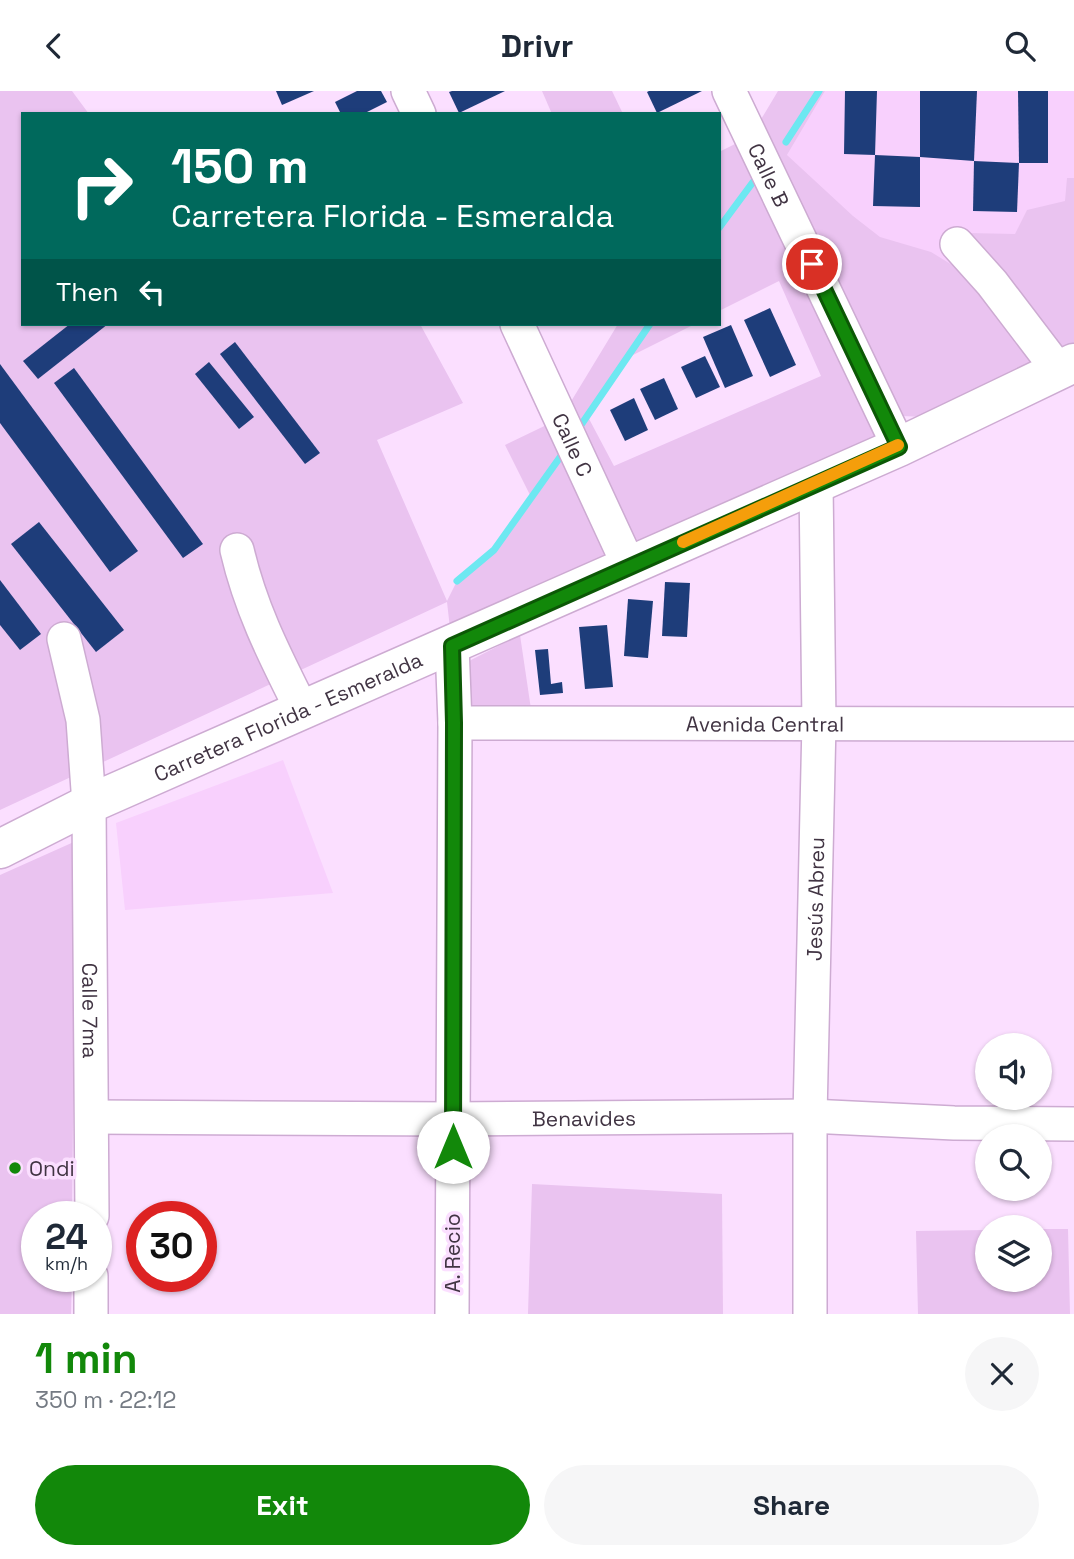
<!DOCTYPE html>
<html lang="en">
<head>
<meta charset="utf-8">
<style>
  :root { --surface:#fff; --page:#f6f6f7; --text:#1f2937; --muted:#747a83; --accent:#12880a }
  body { margin:0; font-family:"Space Grotesk",sans-serif; background:var(--page); color:var(--text); height:100vh; display:flex; flex-direction:column; font-size:26px; white-space:nowrap }
  * { box-sizing:border-box; margin:0 }
  p { font-size:23px; color:var(--muted) }
  .icon { flex:none; width:38px; height:38px; fill:none; stroke:currentColor; stroke-width:2; stroke-linecap:round; stroke-linejoin:round }
  .map { position:relative; height:1223px; overflow:hidden }
  .sheet { display:flex; flex-direction:column; background:var(--surface); flex:1 }
  .sheet>* { flex:none }
  .guide { position:absolute; left:21px; top:21px; width:700px; height:214px; border-radius:0px; box-shadow:0 2px 5px #0004; background:#00695c; color:#fff; overflow:hidden }
  .controls { position:absolute; left:975px; top:942px; display:grid; gap:14px }
  .controls a { display:grid; place-items:center; width:77px; height:77px; border-radius:50%; background:var(--surface); box-shadow:0 2px 5px #0004; font-size:35px }
  .speed { position:absolute; left:21px; top:1110px; display:flex; gap:14px; font-size:35px; font-weight:700; text-align:center }
  .speed>* { display:grid; place-content:center; width:91px; height:91px; border-radius:50%; background:var(--surface); box-shadow:0 2px 5px #0004; line-height:1 }
  .speed small { font-size:18px; font-weight:400 }
  .speed .limit { border:10px solid #d22; background:#fff; color:#111 }
  .pin { position:absolute; display:grid; place-items:center; width:60px; height:60px; color:#fff; margin:-30px; border:4px solid #fff; border-radius:50%; box-shadow:0 2px 7px #0007 }
  .me { position:absolute; width:77px; margin:-38px; rotate:0deg; stroke-linejoin:round; filter:drop-shadow(0 0 5px #0008) }
  .turn { display:flex; align-items:center; gap:24px; height:147px; padding:0 35px; font-size:32px }
  .turn .icon { width:91px; height:91px; stroke-width:2.5 }
  .turn b { display:block; font-size:49px; line-height:60px }
  .then { display:flex; align-items:center; height:66px; padding:0 35px; background:#0003; gap:14px; font-size:26px }
  .round { display:grid; place-items:center; flex:none; width:74px; height:74px; border-radius:37px; background:var(--page) }
  .overview { display:flex; align-items:center; justify-content:space-between; height:119px; padding:0 35px }
  h1 { font-size:42px; font-weight:800; line-height:52px; color:var(--accent) }
  .primary-button { display:flex; gap:14px; margin-top:auto; padding:14px 35px }
  .primary-button a { flex:1; height:80px; border-radius:42px; background:var(--accent); color:#fff; font-size:28px; font-weight:800; line-height:80px; text-align:center }
  .primary-button a+a { background:var(--page); color:var(--text) }
  header { display:flex; justify-content:space-between; align-items:center; height:91px; padding:0 35px; background:var(--surface); font-size:32px; font-weight:800 }
  .map>svg:first-child { display:block }
</style>
</head>
<body>
<header><svg class="icon" aria-label="back" viewBox="0 0 24 24"><path d="M15 5l-7 7 7 7"/></svg>Drivr<svg class="icon" aria-label="search" viewBox="0 0 24 24"><circle cx="10" cy="10" r="6"/><path d="M15 15l6 6"/></svg></header>
<div class="map">
<svg width="1074" height="1223" viewBox="0 0 1074 1223">
  <rect width="100%" height="100%" fill="#fbdfff"/>
  <g fill="#f8d0fd">
    <polygon points="825,0 1074,0 1074,246 910,322 787,64"/>
    <polygon points="283,669 333,802 125,819 116,732"/>
  </g>
  <g fill="#eac3f0">
    <polygon points="0,0 72,0 89,23 23,23 23,233 420,233 463,312 377,349 447,510 457,490 494,459 532,408 505,354 561,327 618,233 695,233 623,269 587,324 614,375 821,285 779,190 719,220 719,61 751,45 778,0 825,0 787,64 853,125 880,146 931,161 975,188 1034,270 925,326 902,325 899,356 452,555 447,511 0,719"/>
    <polygon points="542,0 612,0 623,23 552,23"/>
    <polygon points="1067,87 1074,87 1074,257 1058,260 968,142 1015,143 1027,119 1065,110"/>
    <polygon points="520,544 532,625 465,620 461,578 471,569"/>
    <polygon points="76,750 72,1125 37,1125 37,1185 72,1185 71,1223 0,1223 0,784"/>
    <polygon points="532,1093 722,1103 723,1223 528,1223"/>
    <polygon points="1040,1138 1068,1138 1070,1223 918,1223 916,1140 987,1139 987,1188 1040,1188"/>
  </g>
  <g fill="none" stroke-linecap="round" stroke-linejoin="round">
    <g stroke="#6de8f1" stroke-width="7">
      <polyline points="786,51 819,0"/>
      <polyline points="719,137 753,91"/>
      <polyline points="581,334 650,233"/>
      <polyline points="457,490 494,459 563,362"/>
    </g>
  </g>
  <g fill="#1e3d7a">
    <polygon points="276,0 314,0 282,14"/>
    <polygon points="357,0 381,0 387,11 363,23 341,23 335,11"/>
    <polygon points="452,0 505,0 459,22 449,1"/>
    <polygon points="649,0 702,0 657,22 647,1"/>
    <polygon points="845,0 877,0 875,64 920,66 920,116 873,115 875,64 844,63"/>
    <polygon points="920,0 977,0 974,70 920,66"/>
    <polygon points="1018,0 1048,0 1048,72 1019,72"/>
    <polygon points="974,70 1019,72 1017,121 973,120"/>
    <polygon points="770,217 796,274 770,286 744,229"/>
    <polygon points="70,233 108,233 38,288 23,270"/>
    <polygon points="731,234 753,285 725,297 703,246"/>
    <polygon points="235,251 320,362 305,373 220,263"/>
    <polygon points="705,265 720,296 696,307 681,276"/>
    <polygon points="209,271 254,326 239,338 195,283"/>
    <polygon points="0,273 138,460 110,481 0,332"/>
    <polygon points="74,277 203,453 183,467 54,292"/>
    <polygon points="664,287 678,318 655,329 640,298"/>
    <polygon points="634,307 648,339 625,350 610,319"/>
    <polygon points="39,431 124,539 96,561 11,453"/>
    <polygon points="0,489 41,543 20,559 0,534"/>
    <polygon points="665,491 690,492 687,546 662,545"/>
    <polygon points="628,508 653,510 648,567 624,565"/>
    <polygon points="607,534 613,596 585,598 579,536"/>
    <polygon points="548,558 551,593 562,591 563,602 540,604 535,559"/>
  </g>
  <g fill="none" stroke-linecap="round" stroke-linejoin="round">
    <defs>
      <g id="minor">
        <polyline points="408,0 419,23"/>
        <path id="s1" d="M 729,0 L 899,356"/>
        <polyline points="957,153 992,192 1059,280"/>
        <path id="s2" d="M 517,233 L 629,475"/>
        <path d="M 237,459 C 251,519 275,565 302,619"/>
        <path id="s3" d="M 64,548 L 83,629 L 89,713 L 92,1125"/>
        <polyline points="452,555 455,632 452,1223"/>
        <path id="s4" d="M 455,632 L 1074,633"/>
        <path id="s5" d="M 92,1026 L 453,1028 L 810,1025 L 954,1032 L 1074,1033"/>
        <polyline points="91,1223 91,1185"/>
        <path id="s6" d="M 810,1223 L 810,1025 L 819,632 L 816,392"/>
      </g>
      <g id="major">
        <path id="s7" d="M 0,758 L 89,713 L 899,356 L 1074,272"/>
      </g>
    </defs>
    <use href="#minor" stroke="#cdabd2" stroke-width="36"/>
    <use href="#major" stroke="#cdabd2" stroke-width="41"/>
    <use href="#minor" stroke="#fff" stroke-width="33"/>
    <use href="#major" stroke="#fff" stroke-width="38"/>
  </g>
  <g fill="none" stroke-linecap="round" stroke-linejoin="round">
    <defs>
      <polyline id="route" points="453,1056 454,632 452,555 899,356 812,173"/>
    </defs>
    <use href="#route" stroke="#0c5806" stroke-width="18"/>
    <use href="#route" stroke="#12880a" stroke-width="12"/>
    <polyline stroke="#f59e0b" stroke-width="12" points="683,451 898,354"/>
  </g>
  <circle fill="#12880a" stroke="#fbdfff" stroke-width="2.5" cx="15" cy="1077" r="7"/>
  <g text-anchor="middle" dominant-baseline="central" stroke-width="7" stroke-linejoin="round" paint-order="stroke">
    <g font-size="21" fill="#413443" stroke="#fbdfff">
      <text stroke="none"><textPath href="#s1" startOffset="93">Calle B</textPath></text>
      <text stroke="none"><textPath href="#s2" startOffset="133">Calle C</textPath></text>
      <text stroke="none"><textPath href="#s7" startOffset="317">Carretera Florida - Esmeralda</textPath></text>
      <text stroke="none"><textPath href="#s4" startOffset="310">Avenida Central</textPath></text>
      <text stroke="none"><textPath href="#s6" startOffset="415">Jesús Abreu</textPath></text>
      <text stroke="none"><textPath href="#s3" startOffset="374">Calle 7ma</textPath></text>
      <text stroke="none"><textPath href="#s5" startOffset="492">Benavides</textPath></text>
      <text transform="translate(452 1162) rotate(-90)">A. Recio</text>
    </g>
    <g font-size="21" fill="#413443" stroke="#fbdfff" text-anchor="start">
      <text x="29" y="1077">Ondi</text>
    </g>
  </g>
</svg>
<div class="controls">
<a><svg class="icon" aria-label="sound" viewBox="0 0 24 24"><path d="M4 9h4l5-4v14l-5-4H4zM17 9q2 3 0 6"/></svg></a>
<a><svg class="icon" aria-label="search" viewBox="0 0 24 24"><circle cx="10" cy="10" r="6"/><path d="M15 15l6 6"/></svg></a>
<a><svg class="icon" aria-label="layers" viewBox="0 0 24 24"><path d="M12 4l9 5-9 5-9-5zM3 14l9 5 9-5"/></svg></a>
</div>
<div class="speed"><div>24<small>km/h</small></div><div class="limit">30</div></div>
<div class="pin" style="left:812px;top:173px;background:#d93025"><svg class="icon" aria-label="arrive" viewBox="0 0 24 24"><path d="M6 21V4h12l-3 4 3 4H6"/></svg></div>
<svg class="me" style="left:453px;top:1056px" viewBox="-20 -20 40 40"><circle r="19" fill="#fff"/><path d="M0-13L10 11 0 6-10 11z" fill="#12880a"/></svg>
<div class="guide">
<div class="turn"><svg class="icon" aria-label="right" viewBox="0 0 24 24"><path d="M7 20v-9h11M14 6l5 5-5 5"/></svg><div><b>150 m</b>Carretera Florida - Esmeralda</div></div>
<div class="then">Then<svg class="icon" aria-label="left" viewBox="0 0 24 24"><path d="M17 20v-9H6M10 6l-5 5 5 5"/></svg></div>
</div>
</div>
<section class="sheet">
<div class="overview"><div><h1>1 min</h1><p>350 m · 22:12</p></div><a class="round"><svg class="icon" aria-label="close" viewBox="0 0 24 24"><path d="M6 6l12 12M18 6L6 18"/></svg></a></div>
<div class="primary-button"><a>Exit</a><a>Share</a></div>
</section>
</body>
</html>
